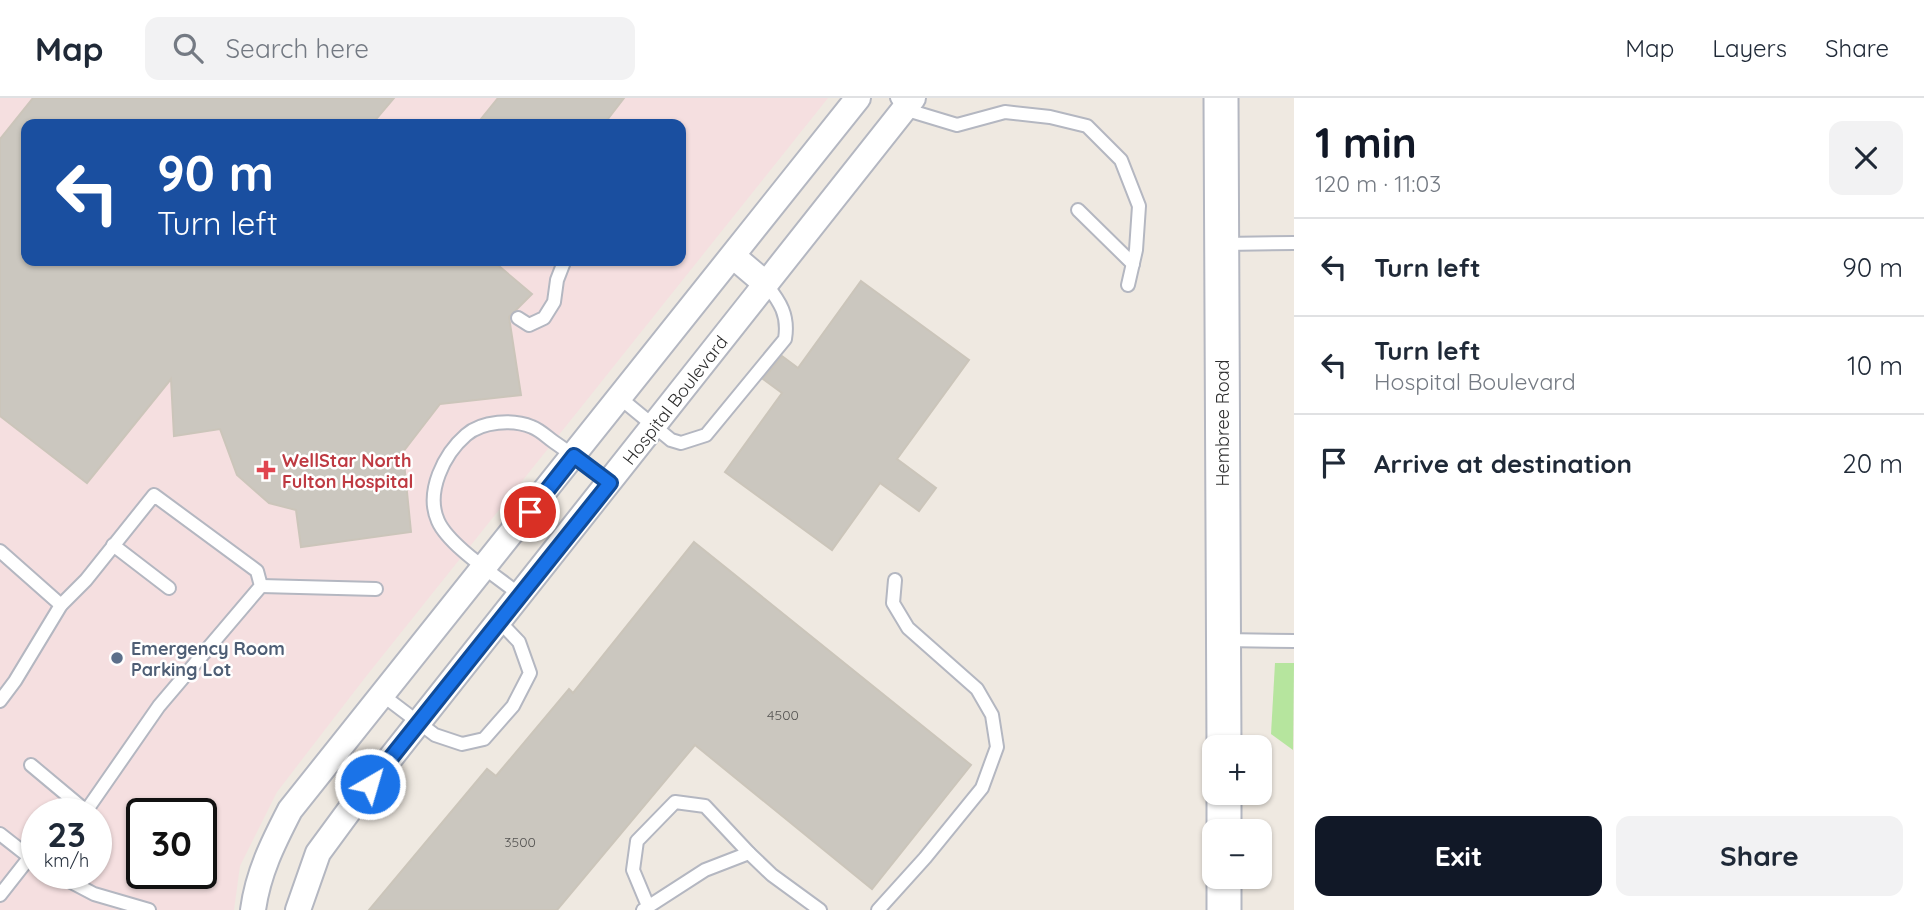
<!DOCTYPE html>
<html lang="en">
<head>
<meta charset="utf-8">
<style>
  :root { --surface:#fff; --page:#f2f2f3; --text:#1f2937; --muted:#747a83; --line:#e0e1e3; --accent:#111827 }
  body { margin:0; font-family:Quicksand,sans-serif; background:var(--page); color:var(--text); height:100vh; display:flex; flex-direction:column; font-size:26px; white-space:nowrap }
  * { box-sizing:border-box; margin:0 }
  p { font-size:23px; color:var(--muted) }
  .icon { flex:none; width:38px; height:38px; fill:none; stroke:currentColor; stroke-width:2; stroke-linecap:round; stroke-linejoin:round }
  .map { position:relative; flex:1; overflow:hidden }
  .details { display:flex; flex-direction:column; background:var(--surface); width:630px }
  .details>* { flex:none }
  .top-card { position:absolute; left:21px; top:21px; width:665px; height:147px; border-radius:14px; box-shadow:0 2px 5px #0004; background:#1a4fa0; color:#fff; overflow:hidden }
  .tools { position:absolute; left:1202px; top:637px; display:grid; gap:14px }
  .tools a { display:grid; place-items:center; width:70px; height:70px; border-radius:14px; background:var(--surface); box-shadow:0 2px 5px #0004; font-size:35px }
  .speed { position:absolute; left:21px; top:700px; display:flex; gap:14px; font-size:35px; font-weight:700; text-align:center }
  .speed>* { display:grid; place-content:center; width:91px; height:91px; border-radius:50%; background:var(--surface); box-shadow:0 2px 5px #0004; line-height:1 }
  .speed small { font-size:18px; font-weight:400 }
  .speed .limit { border:4px solid #111; border-radius:10px; background:#fff; color:#111 }
  .pin { position:absolute; display:grid; place-items:center; width:60px; height:60px; color:#fff; margin:-30px; border:4px solid #fff; border-radius:50%; box-shadow:0 2px 7px #0007 }
  .me { position:absolute; width:77px; margin:-38px; rotate:38deg; stroke-linejoin:round; filter:drop-shadow(0 0 5px #0008) }
  .turn { display:flex; align-items:center; gap:24px; height:147px; padding:0 21px; font-size:32px }
  .turn .icon { width:91px; height:91px; stroke-width:2.5 }
  .turn b { display:block; font-size:49px; line-height:60px }
  .round { display:grid; place-items:center; flex:none; width:74px; height:74px; border-radius:14px; background:var(--page) }
  .headline { display:flex; align-items:center; justify-content:space-between; height:119px; padding:0 21px }
  h1 { font-size:42px; font-weight:800; line-height:52px; color:var(--accent) }
  .primary-button { display:flex; gap:14px; margin-top:auto; padding:14px 21px }
  .primary-button a { flex:1; height:80px; border-radius:14px; background:var(--accent); color:#fff; font-size:28px; font-weight:800; line-height:80px; text-align:center }
  .primary-button a+a { background:var(--page); color:var(--text) }
  ul { padding:0; list-style:none }
  li { display:flex; align-items:center; gap:21px; height:98px; padding:0 21px; border-top:2px solid var(--line) }
  li div { flex:1 }
  li b { display:block; font-size:26px }
  li em { font-style:normal }
  header { display:flex; align-items:center; gap:42px; box-sizing:border-box; height:98px; padding:0 35px; background:var(--surface); border-bottom:2px solid var(--line) }
  header strong { font-size:33px }
  nav { display:flex; gap:38px; margin-inline-start:auto; font-size:24px }
  .search { width:490px; height:63px; background:var(--page); display:flex; align-items:center; gap:18px; box-sizing:border-box; padding:0 24px; border-radius:14px; color:var(--muted); font-size:26px }
  main { display:flex; flex:1; min-height:0 }
  .map>svg:first-child { display:block }
</style>
</head>
<body>
<header>
<strong>Map</strong>
<div class="search"><svg class="icon" aria-label="search" viewBox="0 0 24 24"><circle cx="10" cy="10" r="6"/><path d="M15 15l6 6"/></svg>Search here</div>
<nav><a>Map</a><a>Layers</a><a>Share</a></nav>
</header>
<main>
<div class="map">
<svg width="1294" height="812" viewBox="0 0 1294 812">
  <rect width="100%" height="100%" fill="#efe9e1"/>
  <path fill="#f5dfe0" fill-rule="evenodd" d="M 0,0 L 828,0 L 364,581 L 277,694 L 240,768 L 234,812 L 0,812 ZM 26,26 L 681,26 L 681,163 L 26,163 ZM 37,716 L 96,716 L 96,775 L 37,775 ZM 142,716 L 201,716 L 201,775 L 142,775 Z"/>
  <polygon fill="#b6e59e" points="1275,565 1294,565 1293,652 1271,636"/>
  <g fill="#cbc7bf" stroke="#cbc5ba" stroke-width="2">
    <polygon points="33,0 394,0 372,26 26,26 26,163 493,163 532,196 509,219 521,297 440,306 403,354 411,434 301,449 296,412 269,405 237,377 220,331 174,338 171,281 87,385 0,318 0,41"/>
    <polygon points="498,0 624,0 604,26 477,26"/>
    <polygon points="861,183 969,262 897,361 936,390 919,413 880,385 832,452 725,374 782,295 763,281 782,258 798,270"/>
    <polygon points="694,444 971,667 872,791 695,647 557,812 369,812 487,671 496,678 569,591 573,595"/>
  </g>
  <g fill="none" stroke-linecap="round" stroke-linejoin="round">
    <defs>
      <g id="lane">
        <polyline points="897,0 904,11 957,27 1005,14 1050,19 1087,28 1121,62 1139,108 1136,152 1128,187"/>
        <polyline points="1078,112 1133,166"/>
        <polyline points="1224,146 1294,145"/>
        <polyline points="518,220 529,227 544,220 554,204 557,182 564,164"/>
        <path d="M 620,300 L 671,342 L 681,345 L 706,337 L 785,241 C 789,217 780,204 766,186"/>
        <polyline points="113,447 169,490"/>
        <polyline points="0,453 61,507"/>
        <polyline points="261,488 376,491"/>
        <path d="M 520,497 C 498,479 449,448 438,423 C 425,394 444,356 466,337 C 482,323 513,321 532,329 C 540,332 547,339 554,344 C 573,357 591,371 610,385"/>
        <polyline points="1223,542 1294,543"/>
        <polyline points="381,596 435,637 462,646 484,641 513,608 530,575 519,544 499,523"/>
        <polyline points="0,603 15,583 61,507 86,482 154,397 257,473 261,488 159,608 84,716"/>
        <polyline points="31,667 86,713"/>
        <polyline points="0,736 37,765"/>
        <polyline points="749,755 772,777 820,812"/>
        <polyline points="54,775 94,796 149,812"/>
        <polyline points="0,797 29,760"/>
        <polyline points="643,812 705,772 749,755 705,708 675,704 637,743 633,772 648,808"/>
        <polyline points="878,812 925,760 982,690 997,649 992,617 977,591 908,530 893,505 895,482"/>
      </g>
      <g id="street">
        <polyline points="733,158 766,186"/>
        <path d="M 253,812 C 258,775 273,745 290,712 L 858,0"/>
        <polyline points="298,812 318,755 354,706 913,0"/>
      </g>
      <g id="secondary">
        <polyline points="1221,0 1224,649"/>
        <polyline points="1224,695 1224,733"/>
        <polyline points="1224,779 1224,812"/>
      </g>
    </defs>
    <use href="#lane" stroke="#b4b7c1" stroke-width="16"/>
    <use href="#street" stroke="#b4b7c1" stroke-width="28"/>
    <use href="#secondary" stroke="#b4b7c1" stroke-width="37"/>
    <use href="#lane" stroke="#fff" stroke-width="12"/>
    <use href="#street" stroke="#fff" stroke-width="24"/>
    <use href="#secondary" stroke="#fff" stroke-width="33"/>
  </g>
  <g fill="none" stroke-linecap="round" stroke-linejoin="round">
    <defs>
      <polyline id="route" points="370,686 610,385 574,358 530,414"/>
    </defs>
    <use href="#route" stroke="#114b97" stroke-width="18"/>
    <use href="#route" stroke="#1a73e8" stroke-width="12"/>
  </g>
  <path fill="#e0444e" stroke="#fff" stroke-width="2.5" d="M262.5 361.5h7v7h7v7h-7v7h-7v-7h-7v-7h7z"/>
  <circle fill="#5c6f8a" stroke="#fff" stroke-width="2.5" cx="117" cy="560" r="7"/>
  <g text-anchor="middle" dominant-baseline="central" stroke-width="5" stroke-linejoin="round" paint-order="stroke">
    <g font-size="14" fill="#555452">
      <text x="783" y="617">4500</text>
      <text x="520" y="744">3500</text>
    </g>
    <g font-size="18" fill="#2e2e2e" stroke="#fff">
      <text transform="translate(675 302) rotate(-52)">Hospital Boulevard</text>
      <text transform="translate(1222 325) rotate(-90)">Hembree Road</text>
    </g>
    <g font-size="18" font-weight="bold" fill="#be3a42" stroke="#fff" text-anchor="start">
      <text x="282" y="362">WellStar North<tspan x="282" dy="21">Fulton Hospital</tspan></text>
    </g>
    <g font-size="18" font-weight="bold" fill="#4e5e75" stroke="#fff" text-anchor="start">
      <text x="131" y="550">Emergency Room<tspan x="131" dy="21">Parking Lot</tspan></text>
    </g>
  </g>
</svg>
<div class="tools">
<a>+</a>
<a>−</a>
</div>
<div class="speed"><div>23<small>km/h</small></div><div class="limit">30</div></div>
<div class="pin" style="left:530px;top:414px;background:#d93025"><svg class="icon" aria-label="arrive" viewBox="0 0 24 24"><path d="M6 21V4h12l-3 4 3 4H6"/></svg></div>
<svg class="me" style="left:370px;top:686px" viewBox="-20 -20 40 40"><circle r="17" fill="#1a73e8" stroke="#fff" stroke-width="3"/><path d="M0-11L8 9 0 5-8 9z" fill="#fff"/></svg>
<div class="top-card">
<div class="turn"><svg class="icon" aria-label="left" viewBox="0 0 24 24"><path d="M17 20v-9H6M10 6l-5 5 5 5"/></svg><div><b>90 m</b>Turn left</div></div>
</div>
</div>
<section class="details">
<div class="headline"><div><h1>1 min</h1><p>120 m · 11:03</p></div><a class="round"><svg class="icon" aria-label="close" viewBox="0 0 24 24"><path d="M6 6l12 12M18 6L6 18"/></svg></a></div>
<ul>
<li><svg class="icon" aria-label="left" viewBox="0 0 24 24"><path d="M17 20v-9H6M10 6l-5 5 5 5"/></svg><div><b>Turn left</b></div><em>90 m</em></li>
<li><svg class="icon" aria-label="left" viewBox="0 0 24 24"><path d="M17 20v-9H6M10 6l-5 5 5 5"/></svg><div><b>Turn left</b><p>Hospital Boulevard</p></div><em>10 m</em></li>
<li><svg class="icon" aria-label="arrive" viewBox="0 0 24 24"><path d="M6 21V4h12l-3 4 3 4H6"/></svg><div><b>Arrive at destination</b></div><em>20 m</em></li>
</ul>
<div class="primary-button"><a>Exit</a><a>Share</a></div>
</section>
</main>
</body>
</html>
